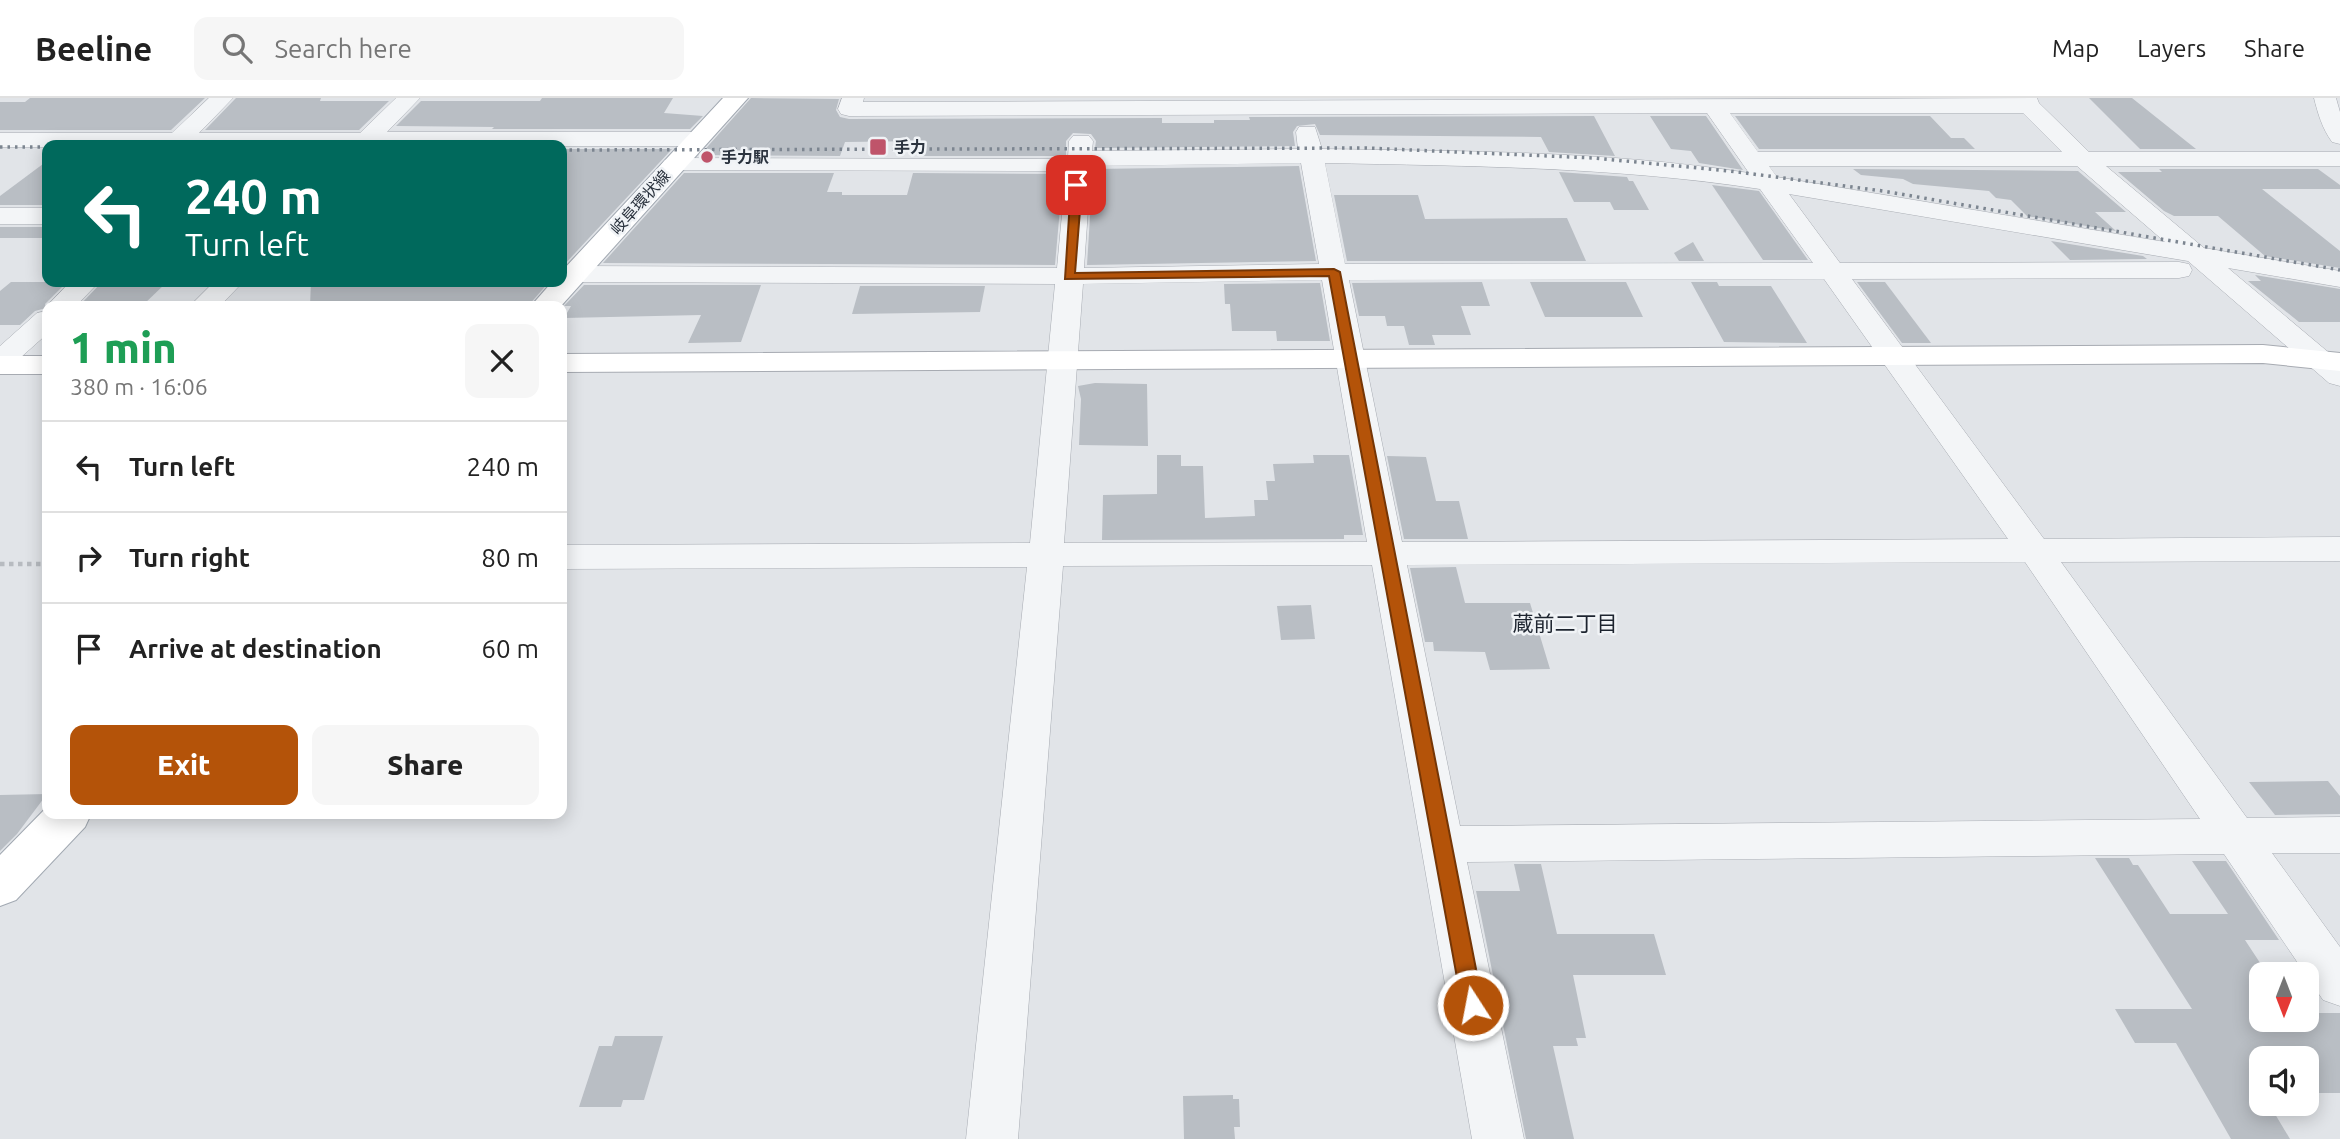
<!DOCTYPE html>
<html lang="en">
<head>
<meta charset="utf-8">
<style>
  :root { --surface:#fff; --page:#f6f6f6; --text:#222; --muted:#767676; --line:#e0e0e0; --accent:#b45309 }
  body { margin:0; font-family:Ubuntu,"Noto Sans JP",sans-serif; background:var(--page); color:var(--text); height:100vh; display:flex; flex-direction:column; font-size:26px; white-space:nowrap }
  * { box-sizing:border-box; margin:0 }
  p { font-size:23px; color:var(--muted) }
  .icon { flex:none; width:38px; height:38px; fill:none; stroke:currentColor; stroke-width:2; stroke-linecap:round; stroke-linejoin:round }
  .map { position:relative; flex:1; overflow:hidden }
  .drawer { position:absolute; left:42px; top:203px; width:525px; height:518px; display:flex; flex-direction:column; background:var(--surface); border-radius:14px; box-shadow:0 4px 18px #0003 }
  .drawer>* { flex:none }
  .guide { position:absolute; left:42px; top:42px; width:525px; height:147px; border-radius:14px; box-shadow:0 4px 18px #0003; background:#00695c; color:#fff; overflow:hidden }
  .needle { width:46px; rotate:180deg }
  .tools { position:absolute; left:2249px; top:864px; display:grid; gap:14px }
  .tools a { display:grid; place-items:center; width:70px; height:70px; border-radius:14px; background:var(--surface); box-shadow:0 4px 18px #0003; font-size:35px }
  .pin { position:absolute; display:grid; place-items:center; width:60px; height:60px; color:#fff; margin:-30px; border-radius:14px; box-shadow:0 4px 10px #0006 }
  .me { position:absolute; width:77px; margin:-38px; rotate:349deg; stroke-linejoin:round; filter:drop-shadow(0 0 5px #0008) }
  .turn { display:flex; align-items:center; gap:24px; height:147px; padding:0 28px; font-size:32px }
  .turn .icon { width:91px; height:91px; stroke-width:2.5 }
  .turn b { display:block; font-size:49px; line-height:60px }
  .round { display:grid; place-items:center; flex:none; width:74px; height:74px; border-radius:14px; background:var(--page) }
  .headline { display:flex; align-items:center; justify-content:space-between; height:119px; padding:0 28px }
  h1 { font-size:42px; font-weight:800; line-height:52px; color:#1e9e55 }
  .action { display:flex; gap:14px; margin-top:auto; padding:14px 28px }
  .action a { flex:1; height:80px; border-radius:14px; background:var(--accent); color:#fff; font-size:28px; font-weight:800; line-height:80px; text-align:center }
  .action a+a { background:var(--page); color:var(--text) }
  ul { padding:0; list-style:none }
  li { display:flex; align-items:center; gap:21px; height:91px; padding:0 28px; border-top:2px solid var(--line) }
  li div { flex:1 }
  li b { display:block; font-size:26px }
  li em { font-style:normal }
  header { display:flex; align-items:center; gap:42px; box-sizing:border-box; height:98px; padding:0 35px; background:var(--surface); border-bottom:2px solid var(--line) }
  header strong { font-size:33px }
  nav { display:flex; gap:38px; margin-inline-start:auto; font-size:24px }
  .search { width:490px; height:63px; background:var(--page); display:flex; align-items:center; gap:18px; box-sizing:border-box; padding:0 24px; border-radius:14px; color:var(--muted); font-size:26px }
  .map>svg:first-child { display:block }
</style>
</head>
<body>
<header>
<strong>Beeline</strong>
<div class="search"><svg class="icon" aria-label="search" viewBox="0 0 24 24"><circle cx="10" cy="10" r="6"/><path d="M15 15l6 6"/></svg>Search here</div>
<nav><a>Map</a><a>Layers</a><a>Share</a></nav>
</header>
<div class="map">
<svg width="2340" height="1041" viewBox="0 0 2340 1041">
  <rect width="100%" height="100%" fill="#e1e4e8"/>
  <g fill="#b9bec4">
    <polygon points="30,0 205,0 171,32 0,32 0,4 25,4"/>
    <polygon points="236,0 321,0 320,3 389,3 359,32 205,32"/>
    <polygon points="542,0 673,0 664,15 703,18 690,31 492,31 494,29 396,28 421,3 540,3"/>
    <polygon points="751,0 839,1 836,12 840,19 849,21 1162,20 1162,25 1214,25 1214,22 1250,22 1249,19 1594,18 1615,58 1549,54 1541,39 1320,37 1315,26 1297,28 1293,34 1295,48 1095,50 1096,43 1091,36 1073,35 1066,43 1066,57 1058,58 919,58 924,43 845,44 840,58 700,57"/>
    <polygon points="2089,0 2132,0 2196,51 2140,51"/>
    <polygon points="1650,18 1706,18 1743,72 1699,65 1691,53 1671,51"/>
    <polygon points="1735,18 1930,18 1951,40 1964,40 1975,51 1759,51"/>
    <polygon points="562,51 672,51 562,169"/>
    <polygon points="47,63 47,107 0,107 0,98"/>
    <polygon points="1299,68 1316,163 1087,167 1093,71"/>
    <polygon points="1853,71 2078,73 2126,114 2095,114 2116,133 2027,118 2011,102 1996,100 1989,93 1913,86 1903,81 1861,77"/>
    <polygon points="2159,71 2318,71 2340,87 2340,91 2262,91 2340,153 2340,170 2265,158 2218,118 2174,118 2164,113 2118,74 2162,74"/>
    <polygon points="1559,74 1627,79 1629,83 1633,83 1649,112 1614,112 1610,104 1574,104"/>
    <polygon points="684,75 834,75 827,94 842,94 842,97 907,97 913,75 1063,76 1055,167 603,165"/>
    <polygon points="1712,87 1759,93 1808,162 1763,162"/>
    <polygon points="1334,97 1418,97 1425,121 1567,120 1586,163 1347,163"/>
    <rect x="0" y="129" width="47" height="11"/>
    <polygon points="2051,143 2143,158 2147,161 2070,162"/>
    <polygon points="1693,144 1704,163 1679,163 1674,155"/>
    <polygon points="2255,177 2340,191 2340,224 2299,224 2248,183 2261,183"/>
    <polygon points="11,184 67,184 45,206 46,210 35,213 20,227 0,227 0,193"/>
    <polygon points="102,184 167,184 142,208 79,208"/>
    <polygon points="311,184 549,184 528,208 310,208"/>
    <polygon points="1482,184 1490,208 1461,208 1471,237 1432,237 1435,247 1409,247 1404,228 1387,228 1385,218 1359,218 1352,185"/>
    <polygon points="1530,184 1626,184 1643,219 1545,219"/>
    <polygon points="1691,184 1717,184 1719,188 1771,188 1807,245 1724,244"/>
    <polygon points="1857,184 1885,184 1931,245 1902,245"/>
    <polygon points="1320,185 1330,243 1277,243 1276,233 1232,233 1230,206 1225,206 1224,186"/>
    <polygon points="584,187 761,187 741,244 688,245 701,217 564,220 571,208 564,208"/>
    <polygon points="860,188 985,188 980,214 852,216"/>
    <polygon points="1095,285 1147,286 1148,348 1079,347 1081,301 1078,288"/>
    <polygon points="1157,357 1181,357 1181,368 1203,368 1205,420 1255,418 1254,402 1268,402 1266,383 1275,383 1273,366 1314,365 1313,357 1349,357 1363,437 1344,437 1344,441 1102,442 1103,397 1157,396"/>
    <polygon points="1387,358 1426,359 1436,403 1459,403 1468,441 1404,441"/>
    <polygon points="1456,469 1465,505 1530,505 1550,571 1490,572 1485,554 1434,553 1433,544 1425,544 1410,470"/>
    <polygon points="1311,507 1315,541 1281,542 1277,508"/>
    <polygon points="2328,683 2340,698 2340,716 2275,717 2249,684"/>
    <polygon points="47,696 17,736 0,753 0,697"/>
    <polygon points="2095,760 2129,760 2133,767 2138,767 2170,816 2228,816 2192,763 2226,763 2279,842 2245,842 2268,877 2261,877 2261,922 2306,922 2306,915 2340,915 2340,995 2306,995 2306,961 2261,961 2261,1006 2269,1006 2290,1041 2231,1041 2176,945 2135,945 2115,911 2192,911"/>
    <polygon points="1514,766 1541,766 1557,836 1654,836 1666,877 1573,877 1586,940 1576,940 1578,948 1553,948 1574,1041 1526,1041 1476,793 1520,793"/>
    <polygon points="615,938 663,938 644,1002 623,1002 621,1009 579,1009 599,948 612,948"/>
    <polygon points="1233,997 1233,1001 1239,1001 1240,1029 1234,1029 1235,1041 1184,1041 1183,998"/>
  </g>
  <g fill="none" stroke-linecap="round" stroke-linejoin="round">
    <defs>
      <g id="street">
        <polygon points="209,0 233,0 199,35 360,35 396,0 420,0 387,34 697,34 705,36 709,41 705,46 697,48 0,49 0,35 172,35"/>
        <path d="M 842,0 L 864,0 L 863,4 L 2037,0 L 2039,5 L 2089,54 L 2340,54 L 2340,68 L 2106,68 L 2204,150 L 2340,173 L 2340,189 L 2228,170 L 2340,264 L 2340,288 L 2329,285 L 2188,163 L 1789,96 L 1840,165 L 2179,164 L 2189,166 L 2192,172 L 2189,178 L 2179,180 L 1852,181 L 2044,441 L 2340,439 L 2340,463 L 2061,464 L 2247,720 L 2340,719 L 2340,755 L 2272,755 L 2340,849 L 2340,908 L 2323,902 L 2224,756 L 1467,764 L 1524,1041 L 1472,1041 L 1372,467 L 1063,468 L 1018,1041 L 966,1041 L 1027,469 L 562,471 L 562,447 L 1030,445 L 1055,186 L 574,184 L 564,182 L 562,178 L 564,170 L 574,168 L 1057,170 L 1066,73 L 665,72 L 661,67 L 665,62 L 673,60 L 1058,61 L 1068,59 L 1069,43 L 1073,38 L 1089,38 L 1093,43 L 1092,53 L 1298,51 L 1296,34 L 1299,29 L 1315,29 L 1322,51 C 1464,53 1608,53 1749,75 L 1707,15 L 849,18 L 841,16 L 838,11 ZM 1730,15 L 2023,15 L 2062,54 L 1758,54 ZM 1301,65 L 1319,166 L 1084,170 L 1091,68 ZM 1325,65 C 1470,68 1617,69 1760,91 L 1813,165 L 1345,166 ZM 1769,68 L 2077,68 L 2165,144 L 1777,79 ZM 1824,181 L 2008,441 L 1402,444 L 1349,182 ZM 1322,182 L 1367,444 L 1064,445 L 1083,186 ZM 2025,464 L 2200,721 L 1460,728 L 1407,467 Z"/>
        <path d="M 2314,0 L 2336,0 L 2340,14 L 2340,46 L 2332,44 C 2322,30 2318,16 2314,0 Z"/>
        <rect x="0" y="110" width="47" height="16"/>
        <polygon points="70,184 99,184 76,208 47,208"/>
        <polygon points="214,184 243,184 220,208 190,208"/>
        <polygon points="47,213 47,236 10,269 0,272 0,248 37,215"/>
      </g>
      <g id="secondary">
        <polygon points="2263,247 2340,255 2340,273 2263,265 562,274 562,256"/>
        <rect x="0" y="258" width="47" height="18"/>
      </g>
      <g id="primary">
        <polygon points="723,0 748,0 561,208 531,208 552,184 562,184 562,173"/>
        <polygon points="47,709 47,716 91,716 85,729 16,802 0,808 0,757"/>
      </g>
    </defs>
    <use href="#street" stroke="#a7abb2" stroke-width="1"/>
    <use href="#secondary" stroke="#a7abb2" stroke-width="2"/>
    <use href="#primary" stroke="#a2a9b2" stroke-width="2"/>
    <polyline stroke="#b7bbc0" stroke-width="4.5" stroke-dasharray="4.5 4.5" stroke-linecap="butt" points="0,466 47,466"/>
    <use href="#street" fill="#f3f5f7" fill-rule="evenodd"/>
    <use href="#secondary" fill="#fff" fill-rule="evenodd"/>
    <use href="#primary" fill="#fff" fill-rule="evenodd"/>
    <g stroke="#7c8590" stroke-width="3.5" stroke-dasharray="2.5 5" stroke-linecap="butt">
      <polyline points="0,49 47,49"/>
      <polyline points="562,52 1366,50 1594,60 1730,73 1883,93 2340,172"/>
    </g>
  </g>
  <polygon fill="#b45309" stroke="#753606" stroke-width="2" points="1076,84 1082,87 1075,175 1334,171 1340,174 1483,907 1480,914 1473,916 1465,914 1462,907 1329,178 1065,181 1071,87"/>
  <g fill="#bf546a" stroke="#f0f3f6" stroke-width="2.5">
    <rect x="869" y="40" width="18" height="18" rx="3.5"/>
    <circle cx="707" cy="59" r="7"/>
  </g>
  <g text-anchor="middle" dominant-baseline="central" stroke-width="5" stroke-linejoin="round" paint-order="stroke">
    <g font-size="16" font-weight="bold" fill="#2b333e" stroke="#f0f3f6" text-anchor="start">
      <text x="894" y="49">手力</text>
      <text x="721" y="59">手力駅</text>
    </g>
    <g font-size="16" fill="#2b333e" stroke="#f0f3f6">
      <text transform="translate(640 104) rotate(-48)">岐阜環状線</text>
    </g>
    <g font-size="21" fill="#1d242f" stroke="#f0f3f6">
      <text x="1565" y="525">蔵前二丁目</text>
    </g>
  </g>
</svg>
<div class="tools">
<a><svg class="needle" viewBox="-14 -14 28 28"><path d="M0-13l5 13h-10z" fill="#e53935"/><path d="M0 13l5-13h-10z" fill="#767676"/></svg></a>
<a><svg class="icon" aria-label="sound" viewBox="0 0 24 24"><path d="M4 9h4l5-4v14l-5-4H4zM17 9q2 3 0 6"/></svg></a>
</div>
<div class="pin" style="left:1076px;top:87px;background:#d93025"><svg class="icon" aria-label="arrive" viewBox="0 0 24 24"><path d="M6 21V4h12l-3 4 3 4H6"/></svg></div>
<svg class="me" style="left:1473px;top:907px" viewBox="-20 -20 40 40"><circle r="17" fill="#b45309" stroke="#fff" stroke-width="3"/><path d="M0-11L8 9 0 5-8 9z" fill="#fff"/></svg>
<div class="guide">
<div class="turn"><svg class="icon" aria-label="left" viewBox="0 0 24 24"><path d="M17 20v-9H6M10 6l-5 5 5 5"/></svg><div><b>240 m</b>Turn left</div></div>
</div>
<section class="drawer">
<div class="headline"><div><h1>1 min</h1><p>380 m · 16:06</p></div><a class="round"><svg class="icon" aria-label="close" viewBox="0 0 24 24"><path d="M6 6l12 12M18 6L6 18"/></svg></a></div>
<ul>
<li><svg class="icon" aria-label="left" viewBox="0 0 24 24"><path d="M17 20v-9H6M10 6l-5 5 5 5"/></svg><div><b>Turn left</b></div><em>240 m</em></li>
<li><svg class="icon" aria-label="right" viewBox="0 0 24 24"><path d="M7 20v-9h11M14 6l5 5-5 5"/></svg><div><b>Turn right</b></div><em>80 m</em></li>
<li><svg class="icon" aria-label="arrive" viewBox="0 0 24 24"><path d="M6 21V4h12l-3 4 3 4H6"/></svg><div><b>Arrive at destination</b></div><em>60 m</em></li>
</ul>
<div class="action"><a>Exit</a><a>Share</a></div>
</section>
</div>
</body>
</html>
